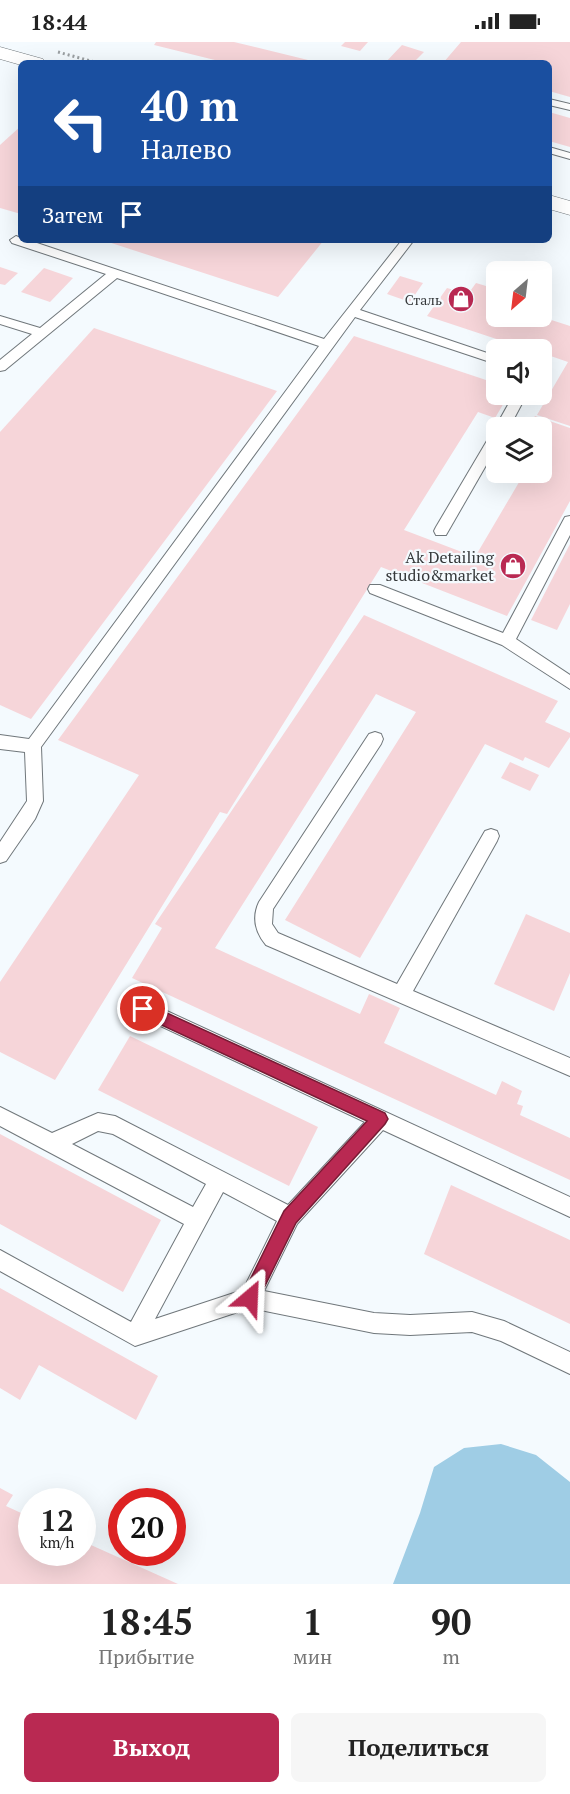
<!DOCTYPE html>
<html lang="ru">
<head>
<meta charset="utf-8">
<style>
  :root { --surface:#fff; --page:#f6f6f6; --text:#222; --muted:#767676; --accent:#b92952 }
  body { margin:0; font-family:"PT Serif",serif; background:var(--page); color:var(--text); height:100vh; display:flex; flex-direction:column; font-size:22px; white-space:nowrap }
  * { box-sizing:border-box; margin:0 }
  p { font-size:20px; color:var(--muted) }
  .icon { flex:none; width:33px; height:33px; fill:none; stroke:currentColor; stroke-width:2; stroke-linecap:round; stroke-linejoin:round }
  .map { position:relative; height:1542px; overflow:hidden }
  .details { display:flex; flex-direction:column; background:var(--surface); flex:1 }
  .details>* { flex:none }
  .top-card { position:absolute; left:18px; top:18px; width:534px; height:183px; border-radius:9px; box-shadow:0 6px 24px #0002; background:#1a4fa0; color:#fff; overflow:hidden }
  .needle { width:39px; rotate:208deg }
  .fabs { position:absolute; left:486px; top:219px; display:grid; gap:12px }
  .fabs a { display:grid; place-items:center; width:66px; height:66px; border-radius:9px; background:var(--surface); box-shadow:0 6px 24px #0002; font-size:30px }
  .speed { position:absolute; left:18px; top:1446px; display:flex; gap:12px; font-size:30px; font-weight:700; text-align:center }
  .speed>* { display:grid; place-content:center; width:78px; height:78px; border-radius:50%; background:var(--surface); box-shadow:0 6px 24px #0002; line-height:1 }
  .speed small { font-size:15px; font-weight:400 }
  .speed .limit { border:9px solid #d22; background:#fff; color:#111 }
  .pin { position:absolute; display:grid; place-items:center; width:51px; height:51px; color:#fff; margin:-26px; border:3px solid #fff; border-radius:50%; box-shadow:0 2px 6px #0007 }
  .me { position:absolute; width:66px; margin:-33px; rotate:26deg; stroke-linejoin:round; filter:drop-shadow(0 0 4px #0008) }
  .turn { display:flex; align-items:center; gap:21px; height:126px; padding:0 24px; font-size:27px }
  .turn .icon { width:78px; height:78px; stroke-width:2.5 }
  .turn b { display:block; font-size:42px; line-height:51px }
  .then { display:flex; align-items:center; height:57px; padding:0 24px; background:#0003; gap:12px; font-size:22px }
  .eta { display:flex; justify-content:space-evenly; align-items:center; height:102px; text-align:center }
  .eta b { font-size:36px; font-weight:800; line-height:42px }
  .button { display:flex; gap:12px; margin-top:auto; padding:12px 24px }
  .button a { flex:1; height:69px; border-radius:9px; background:var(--accent); color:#fff; font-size:24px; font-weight:800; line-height:69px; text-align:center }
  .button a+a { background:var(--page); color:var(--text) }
  .status { display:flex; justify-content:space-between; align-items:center; height:42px; padding:0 30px; background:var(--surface); direction:ltr }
  .status svg { height:16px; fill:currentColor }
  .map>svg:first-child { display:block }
</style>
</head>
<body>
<div class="status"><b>18:44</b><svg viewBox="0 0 49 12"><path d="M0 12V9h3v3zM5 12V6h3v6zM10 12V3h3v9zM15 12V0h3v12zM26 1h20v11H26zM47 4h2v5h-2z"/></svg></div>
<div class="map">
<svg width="570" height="1542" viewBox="0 0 570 1542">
  <rect width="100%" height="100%" fill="#f4fafe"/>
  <polygon fill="#9fcde5" points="501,1402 536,1413 570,1440 570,1542 393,1542 420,1471 434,1425 464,1406"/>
  <g fill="#f6d5d9">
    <polygon points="156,0 234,0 308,18 306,21 227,21 154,3"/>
    <polygon points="345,0 368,0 360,9 341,4"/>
    <polygon points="461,0 570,0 570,55 549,49 549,21 443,21"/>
    <polygon points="402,3 424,10 413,21 385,21"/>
    <polygon points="549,70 570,76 570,105 549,99"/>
    <polygon points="21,84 21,172 0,166 0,103"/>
    <polygon points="102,198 324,198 278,255"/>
    <polygon points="0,225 18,231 5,243 0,242"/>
    <polygon points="44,226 73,236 50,260 21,250"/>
    <polygon points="400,234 423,241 410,260 387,252"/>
    <polygon points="476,241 496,247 496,256 494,260 496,261 496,274 539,274 570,284 570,384 537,373 568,320 542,311 542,308 530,308 427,274 447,246 468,252"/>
    <polygon points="94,286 277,349 31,677 0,663 0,390"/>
    <polygon points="354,294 495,341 491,348 496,350 496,352 508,354 495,376 478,370 404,488 475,515 525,430 542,430 542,386 528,386 535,374 570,386 570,459 507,574 381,525 227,772 220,770 55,1038 0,1010 0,940 139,733 58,698"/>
    <polygon points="570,502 570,562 557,588 531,578"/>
    <polygon points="364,573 558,659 545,680 570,691 570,695 549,726 525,715 523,719 485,702 360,916 285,878 416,670 376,652 215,906 360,972 369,952 400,966 384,1001 496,1053 502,1039 522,1049 517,1062 523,1064 520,1073 570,1096 570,1138 132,936 162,886 155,882"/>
    <polygon points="510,720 539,733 530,749 501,736"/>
    <polygon points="526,872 570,891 570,931 554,969 494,942"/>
    <polygon points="130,994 318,1085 289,1144 98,1048"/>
    <polygon points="0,1092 161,1178 123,1250 0,1182"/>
    <polygon points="451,1143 570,1198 570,1282 424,1212"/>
    <polygon points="0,1246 158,1334 136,1378 39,1323 20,1358 0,1346"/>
    <polygon points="0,1446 13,1453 6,1464 32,1476 32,1510 82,1510 82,1499 178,1542 0,1542"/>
  </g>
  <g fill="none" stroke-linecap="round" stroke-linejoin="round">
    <defs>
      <g id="lane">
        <polygon points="549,57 570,62 570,68 549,63"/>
        <polygon points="549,105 570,111 570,117 549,111"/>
        <polygon points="16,194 21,196 21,198 28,198 324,297 402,198 414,198 360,268 496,314 496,322 355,275 41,705 43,759 35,777 6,819 0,821 0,800 27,759 25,710 0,707 0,693 29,697 319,304 117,236 5,328 0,329 0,318 32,292 0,282 0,274 40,286 106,232 12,201 10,198"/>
        <polygon points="514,352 527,352 509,386 496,386 496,388 495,386"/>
        <polygon points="496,390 496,406 446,493 436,493 434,489 436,485 491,392"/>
        <polygon points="570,474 570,493 516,597 570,633 570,647 502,603 370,551 368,547 370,543 380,543 503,591 565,475"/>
        <path d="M 375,690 L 381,692 L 383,697 L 381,702 L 273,867 L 272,882 L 278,891 L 397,942 L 485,789 L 491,787 L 497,789 L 499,794 L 497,799 L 413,949 L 570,1016 L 570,1034 L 266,903 C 255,890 252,875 259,860 L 369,692 Z"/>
        <path d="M 143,958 L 570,1155 L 570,1175 L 383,1088 L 297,1182 L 264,1249 L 374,1271 L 410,1273 L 472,1270 L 504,1279 L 570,1310 L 570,1332 L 501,1299 L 472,1290 L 410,1293 L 374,1291 L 250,1266 L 135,1304 L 0,1229 L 0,1208 L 131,1280 L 184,1182 L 0,1084 L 0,1065 L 52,1091 L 98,1071 L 115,1074 L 288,1163 L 365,1080 L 137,973 L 134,967 L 137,961 ZM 98,1089 L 113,1092 L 206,1142 L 193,1165 L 72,1102 ZM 223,1150 L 277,1179 L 243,1248 L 155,1277 Z"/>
      </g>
      <g id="street">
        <polygon points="0,5 43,17 46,21 21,21 21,23 0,17"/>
        <polygon points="549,153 570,159 570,173 549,167"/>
      </g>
    </defs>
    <use href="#lane" stroke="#70777b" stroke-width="2"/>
    <use href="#street" stroke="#70777b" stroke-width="1"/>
    <polyline stroke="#9ba0a3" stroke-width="3" stroke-dasharray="2 3" stroke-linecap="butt" points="58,10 98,21"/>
    <use href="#lane" fill="#fff" fill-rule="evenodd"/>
    <use href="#street" fill="#fff" fill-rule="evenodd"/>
  </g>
  <polygon fill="#b92952" stroke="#781b35" stroke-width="1.5" points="143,960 385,1071 388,1077 385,1082 296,1181 256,1262 250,1265 244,1262 241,1256 284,1169 367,1079 138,972 135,967 138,962"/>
  <defs>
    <symbol id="shop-disc" viewBox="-11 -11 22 22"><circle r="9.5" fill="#b92952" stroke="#f4fafe"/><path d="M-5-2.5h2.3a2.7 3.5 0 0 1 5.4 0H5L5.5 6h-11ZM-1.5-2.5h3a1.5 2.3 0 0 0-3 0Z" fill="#fff"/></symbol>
  </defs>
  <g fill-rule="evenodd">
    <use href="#shop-disc" x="446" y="242" width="30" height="30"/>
    <use href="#shop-disc" x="498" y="509" width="30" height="30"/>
  </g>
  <g text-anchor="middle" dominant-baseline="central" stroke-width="4.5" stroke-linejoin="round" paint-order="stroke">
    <g font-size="14" fill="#35383a" stroke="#f4fafe" text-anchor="end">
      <text x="442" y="257">Сталь</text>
    </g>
    <g font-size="16" fill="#35383a" stroke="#f4fafe" text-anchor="end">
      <text x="494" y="515">Ak Detailing<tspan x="494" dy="18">studio&amp;market</tspan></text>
    </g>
  </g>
</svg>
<div class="fabs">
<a><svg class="needle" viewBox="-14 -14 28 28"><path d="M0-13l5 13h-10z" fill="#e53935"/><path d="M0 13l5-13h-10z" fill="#767676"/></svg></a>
<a><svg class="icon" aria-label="sound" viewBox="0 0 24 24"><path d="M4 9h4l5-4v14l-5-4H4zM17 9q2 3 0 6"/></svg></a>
<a><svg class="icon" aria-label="layers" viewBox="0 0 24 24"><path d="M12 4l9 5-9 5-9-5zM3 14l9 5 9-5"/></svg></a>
</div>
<div class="speed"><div>12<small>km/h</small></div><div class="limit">20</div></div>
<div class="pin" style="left:143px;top:967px;background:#d93025"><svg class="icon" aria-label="arrive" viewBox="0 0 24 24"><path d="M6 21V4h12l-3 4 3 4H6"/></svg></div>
<svg class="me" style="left:250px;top:1256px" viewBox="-20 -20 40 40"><path d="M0-17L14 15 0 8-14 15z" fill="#b92952" stroke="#fff" stroke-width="4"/></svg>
<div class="top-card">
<div class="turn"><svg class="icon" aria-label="left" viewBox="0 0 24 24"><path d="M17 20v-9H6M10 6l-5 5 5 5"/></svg><div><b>40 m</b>Налево</div></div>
<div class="then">Затем<svg class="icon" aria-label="arrive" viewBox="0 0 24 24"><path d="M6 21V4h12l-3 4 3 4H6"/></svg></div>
</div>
</div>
<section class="details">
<div class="eta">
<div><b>18:45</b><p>Прибытие</p></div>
<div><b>1</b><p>мин</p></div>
<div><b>90</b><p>m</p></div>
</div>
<div class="button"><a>Выход</a><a>Поделиться</a></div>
</section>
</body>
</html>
